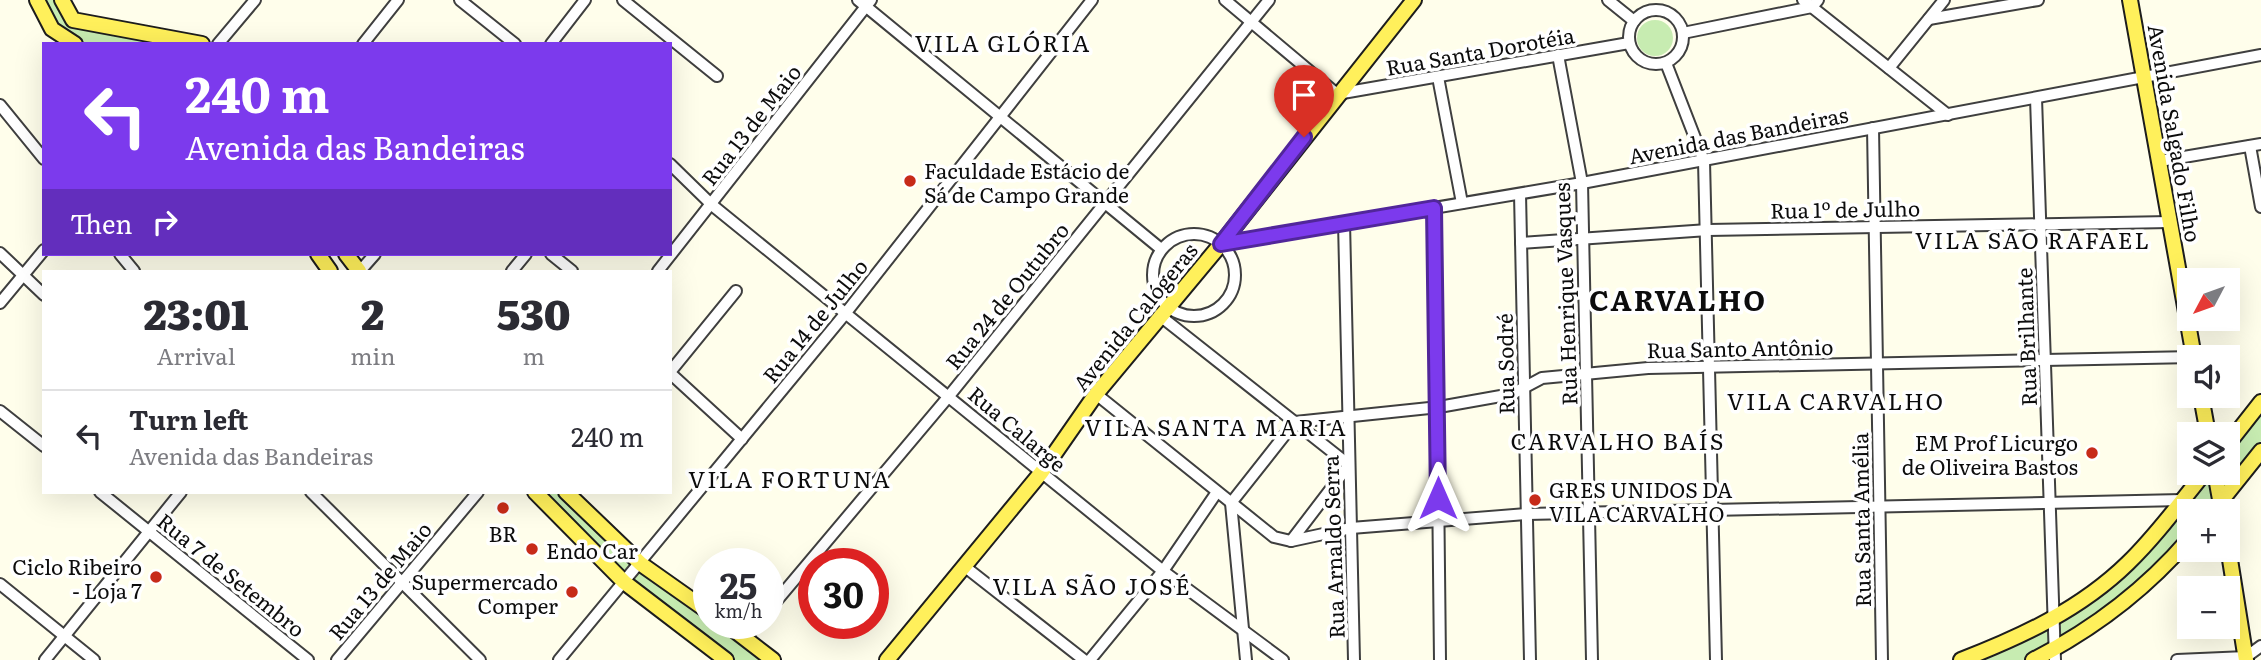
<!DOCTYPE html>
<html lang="en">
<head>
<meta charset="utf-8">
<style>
  :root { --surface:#fff; --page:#f7f7f7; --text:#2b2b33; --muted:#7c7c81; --line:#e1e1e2 }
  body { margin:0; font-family:Literata,serif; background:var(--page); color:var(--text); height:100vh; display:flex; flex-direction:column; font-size:26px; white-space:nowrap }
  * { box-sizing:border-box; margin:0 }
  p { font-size:23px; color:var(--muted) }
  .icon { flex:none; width:38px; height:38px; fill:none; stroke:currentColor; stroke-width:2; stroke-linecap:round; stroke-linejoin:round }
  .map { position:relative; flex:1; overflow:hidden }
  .sheet { position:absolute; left:42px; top:270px; width:630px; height:224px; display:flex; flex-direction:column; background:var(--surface); border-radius:0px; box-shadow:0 7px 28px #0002 }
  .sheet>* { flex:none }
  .guide { position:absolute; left:42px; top:42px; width:630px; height:214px; border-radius:0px; box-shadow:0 7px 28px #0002; background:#7c3aed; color:#fff; overflow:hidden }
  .needle { width:46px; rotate:229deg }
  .fabs { position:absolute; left:2177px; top:268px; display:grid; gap:14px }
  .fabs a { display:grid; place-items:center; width:63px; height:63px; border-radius:0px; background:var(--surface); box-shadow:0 7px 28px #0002; font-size:35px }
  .speed { position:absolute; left:693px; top:548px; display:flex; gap:14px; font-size:35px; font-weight:700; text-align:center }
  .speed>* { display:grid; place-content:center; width:91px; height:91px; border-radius:50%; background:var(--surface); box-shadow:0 7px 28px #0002; line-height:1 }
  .speed small { font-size:18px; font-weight:400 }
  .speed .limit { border:10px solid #d22; background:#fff; color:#111 }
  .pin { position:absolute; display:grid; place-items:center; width:60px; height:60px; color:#fff; margin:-72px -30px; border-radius:50% 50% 50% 0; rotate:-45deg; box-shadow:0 0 7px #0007 }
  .pin .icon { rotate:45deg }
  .me { position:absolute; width:77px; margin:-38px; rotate:0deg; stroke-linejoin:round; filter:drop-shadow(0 0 5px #0008) }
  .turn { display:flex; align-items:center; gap:24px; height:147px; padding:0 28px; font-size:32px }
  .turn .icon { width:91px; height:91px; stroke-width:2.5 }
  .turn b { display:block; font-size:49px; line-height:60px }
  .then { display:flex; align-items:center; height:66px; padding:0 28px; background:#0003; gap:14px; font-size:26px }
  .eta { display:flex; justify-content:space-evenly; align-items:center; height:119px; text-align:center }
  .eta b { font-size:42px; font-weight:800; line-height:49px }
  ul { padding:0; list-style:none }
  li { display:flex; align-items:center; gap:21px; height:91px; padding:0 28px; border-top:2px solid var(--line) }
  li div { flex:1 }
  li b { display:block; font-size:26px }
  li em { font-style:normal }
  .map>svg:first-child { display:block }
</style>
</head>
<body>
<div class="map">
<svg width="2261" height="660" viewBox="0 0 2261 660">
  <rect width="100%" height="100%" fill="#fffeeb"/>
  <g fill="#c7ecb1">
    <polygon points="37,0 62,0 68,14 202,44 73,43"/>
    <circle cx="1655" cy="38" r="18"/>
    <polygon points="2261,408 2261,441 2207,511 2194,511 2184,504 2209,473 2228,472 2228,449"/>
    <polygon points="535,492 566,492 709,612 709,623 725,623 773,660 726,660 624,582"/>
    <polygon points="2182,507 2189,513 2189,534 2140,585 2028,660 1970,660 2057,618"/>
  </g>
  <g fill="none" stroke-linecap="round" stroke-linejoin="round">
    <defs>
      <g id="minor">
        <polyline points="460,0 515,44"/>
        <polyline points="623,0 717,76"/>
        <polyline points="858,0 1161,249"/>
        <polyline points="1225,0 1337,94 1629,43"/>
        <polyline points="1608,0 1634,21"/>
        <polyline points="1803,0 1948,115"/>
        <circle cx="1656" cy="37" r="27"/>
        <polyline points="1929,19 2038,0"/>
        <polyline points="1683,33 1812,7 1818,0"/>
        <polyline points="218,44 255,0"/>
        <polyline points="363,44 398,0"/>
        <polyline points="551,44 585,0"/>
        <polyline points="1558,55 1582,183 1592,660"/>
        <polyline points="1666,63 1704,161 1716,660"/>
        <polyline points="1889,68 1944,0"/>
        <polyline points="1438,77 1462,203"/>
        <polyline points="2036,98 2055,660"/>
        <polyline points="0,105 44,159"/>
        <polyline points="1873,128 1882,660"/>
        <polyline points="2250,146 2261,207"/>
        <polyline points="2160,161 2261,144"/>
        <polyline points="670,164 712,205 1163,571 1283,660"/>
        <polyline points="1520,194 1530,660"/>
        <polyline points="1435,208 1440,660"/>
        <polyline points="1344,222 1354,660"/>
        <circle cx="1194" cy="275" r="41"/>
        <polyline points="1521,243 1708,230 2170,222"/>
        <polyline points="1221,244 1582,183 2261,55"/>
        <polyline points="0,253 44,295"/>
        <polyline points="120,254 134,271"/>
        <polyline points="551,254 572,271"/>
        <polyline points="360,271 375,254"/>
        <polyline points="512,271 526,254"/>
        <polyline points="658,271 871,0"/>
        <polyline points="0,303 44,250"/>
        <polyline points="1159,315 1349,465 1291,541"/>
        <polyline points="670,372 736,291"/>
        <polyline points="670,373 742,439"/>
        <polyline points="1096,394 1274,537 1291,541 1351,528 1527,514 2182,500"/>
        <polyline points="0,411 44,446"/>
        <polyline points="100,492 308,660"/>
        <polyline points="311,492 480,660"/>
        <polyline points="1231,503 1295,422 1439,407 1512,394 1542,378 1648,368 2194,357"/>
        <polyline points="1231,503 1246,660"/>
        <polyline points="964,566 1084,660"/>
        <polyline points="0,584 94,660"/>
        <polyline points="768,611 949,396 1269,0"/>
        <polyline points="746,637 758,623"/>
        <polyline points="45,660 181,492"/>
        <polyline points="337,660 478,492"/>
        <polyline points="559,660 845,314 1092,0"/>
        <polyline points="1090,660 1163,571 1217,492"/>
        <polyline points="2177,660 2246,657 2261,646"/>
      </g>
      <g id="major">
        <polyline points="37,0 52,29 75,44"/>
        <polyline points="62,0 73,20 202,44"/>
        <polyline points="2130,0 2194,357"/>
        <polyline points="318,254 330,271"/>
        <polyline points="346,254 359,271"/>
        <polyline points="2201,396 2208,434"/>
        <polyline points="2228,444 2261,402"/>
        <polyline points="2215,472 2221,505"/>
        <polyline points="535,492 624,582 726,660"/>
        <polyline points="566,492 641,564 709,612"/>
        <polyline points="2213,511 2261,451"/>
        <polyline points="2228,547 2246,660"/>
        <polyline points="725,623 773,660"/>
        <polyline points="887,660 1041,473 1096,394 1221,244 1414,0"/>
        <path d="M 1961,660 C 2021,637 2081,609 2128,563 C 2156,536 2180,503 2205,472"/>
        <path d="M 2033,660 C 2092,630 2146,589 2189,539"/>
      </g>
    </defs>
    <use href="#minor" stroke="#3f3f3f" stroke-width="14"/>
    <use href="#major" stroke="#1d1d1d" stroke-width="18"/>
    <use href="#minor" stroke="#fff" stroke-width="10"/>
    <use href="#major" stroke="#fff05b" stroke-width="14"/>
  </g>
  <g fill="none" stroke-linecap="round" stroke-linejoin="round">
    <defs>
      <polyline id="route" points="1304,137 1221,244 1434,208 1438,498"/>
    </defs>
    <use href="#route" stroke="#51269a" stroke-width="18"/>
    <use href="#route" stroke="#7c3aed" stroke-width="12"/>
  </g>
  <g fill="#c72b19" stroke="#fff" stroke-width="2.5">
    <circle cx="910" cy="181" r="7"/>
    <circle cx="2092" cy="453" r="7"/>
    <circle cx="1535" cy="500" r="7"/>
    <circle cx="503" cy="508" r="7"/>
    <circle cx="532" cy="549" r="7"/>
    <circle cx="156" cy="577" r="7"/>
    <circle cx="572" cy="592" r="7"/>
  </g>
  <g text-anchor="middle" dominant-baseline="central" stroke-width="7" stroke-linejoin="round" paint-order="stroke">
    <g font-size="21" fill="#0c0c0c" stroke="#fff">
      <text transform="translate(1480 50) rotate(-10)">Rua Santa Dorotéia</text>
      <text transform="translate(750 124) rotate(-52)">Rua 13 de Maio</text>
      <text transform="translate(2176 133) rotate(80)">Avenida Salgado Filho</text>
      <text transform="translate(1738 134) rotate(-11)">Avenida das Bandeiras</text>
      <text transform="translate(1845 208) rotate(-1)">Rua 1º de Julho</text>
      <text transform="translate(1564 294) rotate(-92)">Rua Henrique Vasques</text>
      <text transform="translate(1006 295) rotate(-51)">Rua 24 de Outubro</text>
      <text transform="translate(1134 316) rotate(-51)">Avenida Calógeras</text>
      <text transform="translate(814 320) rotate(-51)">Rua 14 de Julho</text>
      <text transform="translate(2025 337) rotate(-92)">Rua Brilhante</text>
      <text transform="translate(1740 347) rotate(-1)">Rua Santo Antônio</text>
      <text transform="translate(1504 364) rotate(-91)">Rua Sodré</text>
      <text transform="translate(1018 428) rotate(40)">Rua Calarge</text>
      <text transform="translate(1860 520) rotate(-91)">Rua Santa Amélia</text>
      <text transform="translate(1332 547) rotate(-92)">Rua Arnaldo Serra</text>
      <text transform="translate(232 574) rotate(39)">Rua 7 de Setembro</text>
      <text transform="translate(379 580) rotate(-50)">Rua 13 de Maio</text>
    </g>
    <g font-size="21" fill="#0c0c0c" stroke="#fff" text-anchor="start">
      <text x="924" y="169">Faculdade Estácio de<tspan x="924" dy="24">Sá de Campo Grande</tspan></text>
      <text x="2078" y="441" text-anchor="end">EM Prof Licurgo<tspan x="2078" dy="24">de Oliveira Bastos</tspan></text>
      <text x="1549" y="488">GRES UNIDOS DA<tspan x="1549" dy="24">VILA CARVALHO</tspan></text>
      <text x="503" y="532" text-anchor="middle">BR</text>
      <text x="546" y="549">Endo Car</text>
      <text x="142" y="565" text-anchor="end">Ciclo Ribeiro<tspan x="142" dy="24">- Loja 7</tspan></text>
      <text x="558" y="580" text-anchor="end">Supermercado<tspan x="558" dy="24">Comper</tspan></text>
    </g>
    <g font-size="23" letter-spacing="2" fill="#0c0c0c" stroke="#fff">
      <text x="1003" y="42">VILA GLÓRIA</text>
      <text x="2033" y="239">VILA SÃO RAFAEL</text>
      <text x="1836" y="400">VILA CARVALHO</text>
      <text x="1216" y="426">VILA SANTA MARIA</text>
      <text x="1618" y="440">CARVALHO BAÍS</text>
      <text x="790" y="478">VILA FORTUNA</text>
      <text x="1092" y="585">VILA SÃO JOSÉ</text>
    </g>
    <g font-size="28" font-weight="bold" letter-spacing="2" fill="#0c0c0c" stroke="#fff">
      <text x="1678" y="299">CARVALHO</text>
    </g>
  </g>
</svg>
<div class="fabs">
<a><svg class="needle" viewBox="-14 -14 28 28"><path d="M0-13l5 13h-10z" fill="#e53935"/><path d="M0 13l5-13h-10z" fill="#7c7c81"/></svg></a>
<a><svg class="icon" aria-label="sound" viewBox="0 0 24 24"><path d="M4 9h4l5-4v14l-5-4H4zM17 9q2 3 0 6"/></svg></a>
<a><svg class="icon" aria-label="layers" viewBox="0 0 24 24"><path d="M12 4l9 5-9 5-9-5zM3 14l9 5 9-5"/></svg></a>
<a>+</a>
<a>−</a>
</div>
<div class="speed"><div>25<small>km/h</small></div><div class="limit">30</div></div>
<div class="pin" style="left:1304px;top:137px;background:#d93025"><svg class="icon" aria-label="arrive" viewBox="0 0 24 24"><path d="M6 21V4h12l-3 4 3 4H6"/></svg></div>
<svg class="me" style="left:1438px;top:498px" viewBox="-20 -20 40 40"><path d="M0-17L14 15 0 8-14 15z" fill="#7c3aed" stroke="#fff" stroke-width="4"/></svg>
<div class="guide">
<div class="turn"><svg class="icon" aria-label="left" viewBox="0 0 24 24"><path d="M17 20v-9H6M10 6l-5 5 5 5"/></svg><div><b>240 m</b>Avenida das Bandeiras</div></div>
<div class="then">Then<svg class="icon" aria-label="right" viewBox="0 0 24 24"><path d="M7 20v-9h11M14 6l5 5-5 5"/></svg></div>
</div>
<section class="sheet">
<div class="eta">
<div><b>23:01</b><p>Arrival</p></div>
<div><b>2</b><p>min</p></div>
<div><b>530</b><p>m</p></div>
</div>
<ul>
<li><svg class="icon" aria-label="left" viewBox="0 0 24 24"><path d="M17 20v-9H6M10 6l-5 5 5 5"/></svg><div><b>Turn left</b><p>Avenida das Bandeiras</p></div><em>240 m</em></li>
</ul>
</section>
</div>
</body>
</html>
